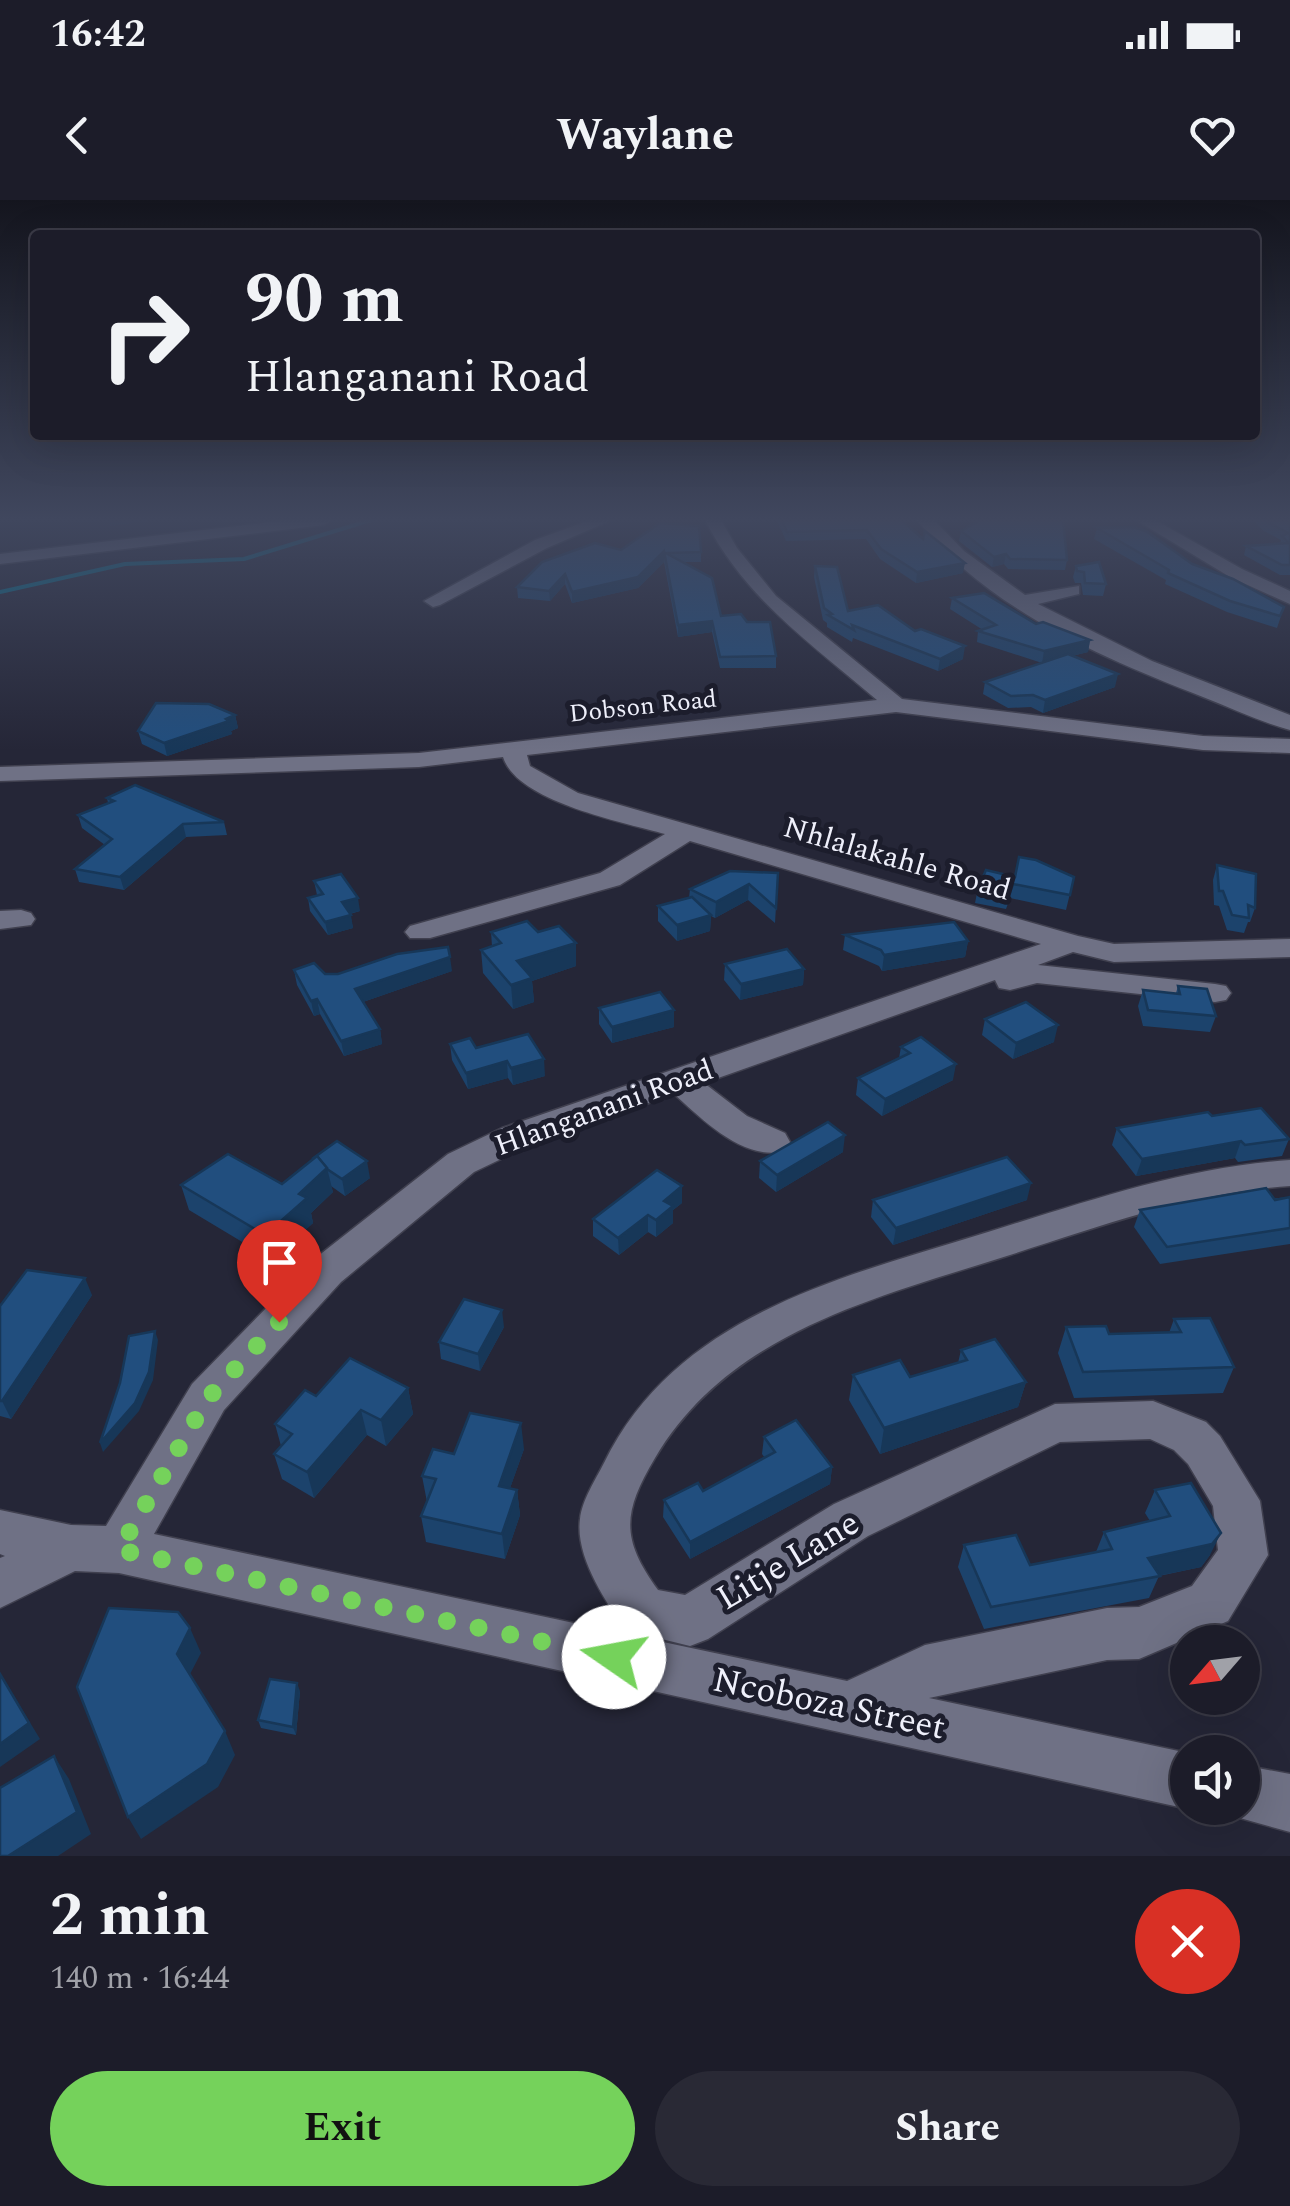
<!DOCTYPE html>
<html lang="en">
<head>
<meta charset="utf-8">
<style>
  :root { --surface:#1c1c29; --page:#292935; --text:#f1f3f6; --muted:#a0a1a8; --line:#3a3a46; --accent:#75d25b }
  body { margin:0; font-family:Spectral,serif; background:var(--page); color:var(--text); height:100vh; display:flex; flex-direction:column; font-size:38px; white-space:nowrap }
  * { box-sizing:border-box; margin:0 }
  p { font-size:32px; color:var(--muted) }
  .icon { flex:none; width:55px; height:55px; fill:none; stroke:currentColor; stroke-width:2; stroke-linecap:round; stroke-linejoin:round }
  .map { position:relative; height:1656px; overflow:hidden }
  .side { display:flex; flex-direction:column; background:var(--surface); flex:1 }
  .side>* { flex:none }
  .banner { position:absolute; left:30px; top:30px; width:1230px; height:210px; border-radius:10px; box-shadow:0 10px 40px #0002,0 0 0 2px var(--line); background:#1c1c29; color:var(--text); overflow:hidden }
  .needle { width:65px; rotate:242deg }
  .buttons { position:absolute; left:1170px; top:1425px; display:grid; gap:20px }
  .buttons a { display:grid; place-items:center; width:90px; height:90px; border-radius:50%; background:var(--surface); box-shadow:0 10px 40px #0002,0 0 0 2px var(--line); font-size:50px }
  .pin { position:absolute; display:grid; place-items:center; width:85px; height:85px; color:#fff; margin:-102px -42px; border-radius:50% 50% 50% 0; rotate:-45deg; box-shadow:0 0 10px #0007 }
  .pin .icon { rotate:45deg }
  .me { position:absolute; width:110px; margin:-55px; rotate:282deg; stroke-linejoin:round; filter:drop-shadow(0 0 8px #0008) }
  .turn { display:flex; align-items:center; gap:35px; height:210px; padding:0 50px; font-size:45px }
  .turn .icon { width:130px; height:130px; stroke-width:2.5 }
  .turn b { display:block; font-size:70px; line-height:85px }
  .round { display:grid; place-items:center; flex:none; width:105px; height:105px; border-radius:52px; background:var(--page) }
  .overview { display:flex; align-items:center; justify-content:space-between; height:170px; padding:0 50px }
  h1 { font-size:60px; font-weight:700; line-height:75px }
  .action { display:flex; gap:20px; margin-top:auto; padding:20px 50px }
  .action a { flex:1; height:115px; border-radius:60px; background:var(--accent); color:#111; font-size:40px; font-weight:700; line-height:115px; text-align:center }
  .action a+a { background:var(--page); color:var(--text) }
  .status { display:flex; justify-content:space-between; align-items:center; height:70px; padding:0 50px; background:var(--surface); direction:ltr }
  .status svg { height:28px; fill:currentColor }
  header { display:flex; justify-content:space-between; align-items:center; height:130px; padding:0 50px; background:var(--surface); font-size:45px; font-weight:700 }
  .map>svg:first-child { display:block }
</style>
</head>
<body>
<div class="status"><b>16:42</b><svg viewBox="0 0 49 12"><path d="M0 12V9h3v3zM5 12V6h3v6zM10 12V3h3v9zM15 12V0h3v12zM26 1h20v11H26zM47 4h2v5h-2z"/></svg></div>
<header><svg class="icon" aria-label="back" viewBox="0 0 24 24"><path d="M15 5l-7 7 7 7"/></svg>Waylane<svg class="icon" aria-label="heart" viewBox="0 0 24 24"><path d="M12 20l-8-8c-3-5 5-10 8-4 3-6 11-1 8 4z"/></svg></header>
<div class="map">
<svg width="1290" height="1656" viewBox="0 0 1290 1656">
  <rect width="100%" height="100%" fill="#252637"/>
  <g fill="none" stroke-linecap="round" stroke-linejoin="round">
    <polyline stroke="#02708e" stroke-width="4" points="0,392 125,364 244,359 371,320"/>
    <defs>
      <g id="minor">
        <polygon points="287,320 332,320 324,325 0,364 0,354"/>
        <polygon points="590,320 612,320 547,348 440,405 433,407 424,401 535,340"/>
        <path d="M 705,320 L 721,320 L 737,348 L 776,396 L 902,499 L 1203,536 L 1290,539 L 1290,553 L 1203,550 L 896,512 L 527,555 L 530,566 L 578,593 L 1078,736 L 1114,744 L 1290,739 L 1290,757 L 1114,762 L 1073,752 L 1038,765 L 1215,784 L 1226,786 L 1231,793 L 1226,800 L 1215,802 L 1037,783 L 1010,790 L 999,788 L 995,780 L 704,883 L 747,916 L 785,933 L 790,942 L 785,951 C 744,962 702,919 674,894 L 528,946 L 474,972 L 341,1082 L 224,1210 L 154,1334 L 847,1481 L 925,1445 L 1107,1408 L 1139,1407 L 1192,1386 L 1218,1350 L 1213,1306 L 1188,1264 L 1174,1250 L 1150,1239 L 1060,1242 L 868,1336 L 708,1439 L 690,1446 L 625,1430 C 605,1400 575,1356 580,1319 C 582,1300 596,1279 604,1263 C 677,1114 843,1077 988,1032 C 1088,1001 1185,967 1290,960 L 1290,986 C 1192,993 1103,1025 1010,1055 C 879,1097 730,1131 655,1258 C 623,1312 620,1338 658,1390 L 685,1395 L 834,1304 L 1055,1204 L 1153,1201 L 1206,1222 L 1220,1236 L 1260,1301 L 1268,1355 L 1228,1421 L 1139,1459 L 1107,1460 L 929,1498 L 1188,1553 L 1188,1608 L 1192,1608 L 1188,1609 L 119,1373 L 75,1371 L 0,1408 L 0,1358 L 5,1356 L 0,1354 L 0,1310 L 71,1325 L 106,1326 L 192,1184 L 313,1060 L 448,954 L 502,928 L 1041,744 L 690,641 L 620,685 L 430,738 L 410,738 L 405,732 L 410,726 L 600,673 L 665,634 C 623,622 517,602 503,557 L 419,567 L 0,581 L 0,567 L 419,553 L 877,500 C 812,444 745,399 705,320 Z"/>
        <path d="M 917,320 L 934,320 L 964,351 L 1025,395 L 1079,386 L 1079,394 L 1038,404 L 1152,461 L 1290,515 L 1290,530 C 1260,522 1231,508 1203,497 C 1100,457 987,409 917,320 Z"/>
        <polygon points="1136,320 1155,320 1242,369 1290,391 1290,404 1230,377"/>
        <polygon points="21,710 31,713 35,719 31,725 0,729 0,711"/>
        <polygon points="1242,1565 1290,1574 1290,1632 1222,1613 1219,1608 1242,1608"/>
      </g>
    </defs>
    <use href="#minor" stroke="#40404f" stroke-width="3"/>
    <use href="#minor" fill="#6f7185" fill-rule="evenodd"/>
  </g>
  <g fill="#1c436c">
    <polygon points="777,320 901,320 963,373 916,383 880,359 866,339 786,341"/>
    <polygon points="1252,320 1290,320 1290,375 1280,375 1244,355 1246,346 1280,344 1281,340 1264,331"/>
    <polygon points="1097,328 1192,364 1284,407 1277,428 1227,412 1165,384 1166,380 1094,339"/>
    <polygon points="961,331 1067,360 1065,370 1008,369 1004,364 992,367 959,341"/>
    <polygon points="621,350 701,352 701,362 684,362 721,416 747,422 776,456 776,468 720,468 712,432 678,437 664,362 638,388 572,403 565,384 550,401 518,398 517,387"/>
    <polygon points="815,366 848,411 915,431 963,459 938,471 853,438 852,442 827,427 827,423 823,420 814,377"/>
    <polygon points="1076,366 1106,384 1103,396 1083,395 1081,383 1075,383 1073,377"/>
    <polygon points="952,398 1090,440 1088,452 1072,456 1115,487 1043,513 1031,507 1008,508 983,494 985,482 1042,463 977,442 978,431 983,430 950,409"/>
    <polygon points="235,515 238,528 231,531 232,534 167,556 142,544 138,531"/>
    <polygon points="107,598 224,622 227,635 186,637 124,690 79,682 75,669 105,645 82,628 78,615 108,603"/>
    <polygon points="1217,665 1255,708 1250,722 1248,722 1244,733 1227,730 1219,706 1214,705 1213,680"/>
    <polygon points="778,673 775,723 748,700 715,718 711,716 710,731 677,741 658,721 658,706 689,698 690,689"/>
    <polygon points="1015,677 1074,677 1066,710 1010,698 1006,709 975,703 978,688"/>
    <polygon points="314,681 360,711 350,714 353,728 328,735 310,711 308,698 317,695"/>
    <polygon points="491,732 538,732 576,766 532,781 534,802 513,809 483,773 481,750 492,746"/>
    <polygon points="845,735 968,741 965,757 882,771 879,766 843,750"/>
    <polygon points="725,764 804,769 803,785 740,800 724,780"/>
    <polygon points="294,770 325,774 452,771 363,802 380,829 382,844 344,856 320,814 314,816 297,785"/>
    <polygon points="1178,786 1216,816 1210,832 1143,826 1138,806 1143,790 1176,793"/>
    <polygon points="599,808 674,810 674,827 612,843 599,824"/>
    <polygon points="985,819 1054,842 1013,859 982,835"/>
    <polygon points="450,844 476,848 545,876 513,885 508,878 468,889 452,860"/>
    <polygon points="901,847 953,880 882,916 856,895 858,878 899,858"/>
    <polygon points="1212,916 1289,939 1282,956 1238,962 1235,958 1136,976 1112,945 1117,928"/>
    <polygon points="843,952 776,992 759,978 760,961"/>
    <polygon points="312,960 370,978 345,996 331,986 333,992 311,1013 313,1023 272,1060 189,1010 181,985 282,984"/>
    <polygon points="1290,997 1290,1044 1160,1064 1134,1027 1140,1010"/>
    <polygon points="873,1000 1027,1000 893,1045 871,1017"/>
    <polygon points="682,1003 673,1010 673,1023 656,1037 648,1032 619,1055 593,1036 593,1019"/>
    <polygon points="92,1095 11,1219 0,1216 0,1106"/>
    <polygon points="1174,1119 1234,1167 1223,1193 1074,1198 1058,1153 1066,1127 1109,1134 1169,1133"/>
    <polygon points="504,1127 480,1171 441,1159 439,1142"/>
    <polygon points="961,1150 1026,1182 1018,1207 880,1254 849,1200 853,1175 910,1177 958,1163"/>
    <polygon points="408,1188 413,1214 386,1246 367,1235 314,1298 282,1279 274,1254 281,1246 275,1224 316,1196"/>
    <polygon points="764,1237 832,1267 830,1284 690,1359 663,1317 664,1300 703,1291 765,1258 762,1254"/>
    <polygon points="524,1249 510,1288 517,1290 520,1315 505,1359 426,1342 421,1316 427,1302 422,1276 454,1254"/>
    <polygon points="1155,1290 1210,1355 1201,1367 1159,1376 1149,1398 984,1429 958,1367 964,1345 1030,1365 1096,1352 1104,1332 1150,1321 1145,1313"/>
    <polygon points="300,1491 296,1535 261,1528 258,1520"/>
  </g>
  <g fill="#173758">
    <polygon points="77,320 106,320 78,323"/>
    <polygon points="109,320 155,320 110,326"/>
    <polygon points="664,351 664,362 638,388 572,403 572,392"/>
    <polygon points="1006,354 1004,364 992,367 994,357"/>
    <polygon points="965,363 963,373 916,383 917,372"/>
    <polygon points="565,374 565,384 550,401 549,391"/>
    <polygon points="712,421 712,432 678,437 678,425"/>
    <polygon points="1090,440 1088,452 1042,463 1044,451"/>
    <polygon points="965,446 963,459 938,471 940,459"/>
    <polygon points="1118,474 1115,487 1043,513 1045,500"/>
    <polygon points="235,515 238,528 231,531 232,534 167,556 164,543"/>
    <polygon points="183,624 186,637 124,690 120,677"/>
    <polygon points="749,684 748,700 715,718 716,702"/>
    <polygon points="358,698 360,711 344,715 342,702"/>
    <polygon points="351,715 353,728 328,735 325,722"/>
    <polygon points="711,715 710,731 677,741 677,725"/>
    <polygon points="968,741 965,757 882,771 884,755"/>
    <polygon points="576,743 576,766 532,781 534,802 513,809 511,785 517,761"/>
    <polygon points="450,757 452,771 357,804 355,789"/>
    <polygon points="804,769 803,785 740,800 741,784"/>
    <polygon points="317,799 320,814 314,816 311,801"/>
    <polygon points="674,810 674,827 612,843 612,827"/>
    <polygon points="1058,825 1054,842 1013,859 1016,843"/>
    <polygon points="380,829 382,844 344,856 341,841"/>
    <polygon points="544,859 545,876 513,885 511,868"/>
    <polygon points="507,861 508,878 468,889 466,873"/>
    <polygon points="956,864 953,880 882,916 885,899"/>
    <polygon points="845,935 843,952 776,992 777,975"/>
    <polygon points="1241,941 1235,958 1136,976 1142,959"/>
    <polygon points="367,961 370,978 345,996 342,979"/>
    <polygon points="327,968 333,992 311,1013 313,1023 272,1060 265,1035 299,994"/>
    <polygon points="1031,983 1027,1000 893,1045 896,1028"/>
    <polygon points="682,986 682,1003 673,1010 673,1023 656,1037 656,1020 664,1001"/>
    <polygon points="648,1015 648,1032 619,1055 618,1038"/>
    <polygon points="85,1078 92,1095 11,1219 2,1201"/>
    <polygon points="502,1110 504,1127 480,1171 478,1154"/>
    <polygon points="155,1131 158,1140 153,1180 139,1211 103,1252 100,1243"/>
    <polygon points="1026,1182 1018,1207 880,1254 884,1228"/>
    <polygon points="408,1188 413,1214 386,1246 381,1220"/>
    <polygon points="361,1210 367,1235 314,1298 307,1272"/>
    <polygon points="521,1223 524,1249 502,1311 499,1286"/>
    <polygon points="832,1267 830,1284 690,1359 690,1342"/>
    <polygon points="517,1290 520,1315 505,1359 502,1334"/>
    <polygon points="1221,1333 1210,1355 1201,1367 1138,1380 1148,1358"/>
    <polygon points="190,1428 201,1453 188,1478 177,1454"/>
    <polygon points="0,1473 40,1539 0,1567"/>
    <polygon points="297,1483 300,1491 296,1535 293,1527"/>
    <polygon points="225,1531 235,1555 218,1587 141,1639 128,1617"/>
    <polygon points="54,1556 69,1579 91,1634 58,1656 8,1656"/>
  </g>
  <g fill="#214e7e" stroke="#173758" stroke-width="2.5">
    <polygon points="782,320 901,320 923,339 925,331 965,363 917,372 881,349 867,330 787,332"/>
    <polygon points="980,320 1063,320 1067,360 1010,359 1006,354 994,357 961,331"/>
    <polygon points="1264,320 1290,320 1290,365 1282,365 1246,346 1289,343 1282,336 1288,333"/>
    <polygon points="660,323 699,326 701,352 666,353 712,378 721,416 741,414 747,422 770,422 776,456 720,457 712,421 678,425 664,351 638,377 572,392 565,374 549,391 517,387 542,362 595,343 621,350"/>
    <polygon points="1133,327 1146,331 1192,364 1233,379 1284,407 1280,416 1230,401 1168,373 1169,370 1097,328"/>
    <polygon points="1099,362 1106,384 1085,383 1084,372 1077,371 1076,366"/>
    <polygon points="815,366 837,367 848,411 878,405 915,431 921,429 965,446 940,459 852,425 854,430 828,415 832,414 824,408"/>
    <polygon points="984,393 1036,424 1043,422 1090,440 1044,451 978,431 996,425 952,398"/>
    <polygon points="1068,454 1118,474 1045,500 1033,495 1011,496 985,482"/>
    <polygon points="156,503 209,504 235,515 226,519 229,521 164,543 138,531"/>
    <polygon points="135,585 224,622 183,624 120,677 75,669 112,639 78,615 114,601 107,598"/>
    <polygon points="1019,657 1036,660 1074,677 1070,695 1013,684 1009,695 978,688 986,670 1015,677"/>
    <polygon points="1217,665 1256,674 1255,708 1248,705 1249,718 1232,715 1223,691 1219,691"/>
    <polygon points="730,671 778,673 776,708 749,684 716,702 690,689"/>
    <polygon points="341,674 358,698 342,702 351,715 325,722 308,698 323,694 314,681"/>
    <polygon points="692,697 711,715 677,725 658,706"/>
    <polygon points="527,721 538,732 559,726 576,743 517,761 532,778 511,785 481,750 501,743 491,732"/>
    <polygon points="954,722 968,741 884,755 881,750 845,735"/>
    <polygon points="448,747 450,757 355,789 380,829 341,841 317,799 311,801 294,770 314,763 325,774 338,774 397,754"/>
    <polygon points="787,749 804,769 741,784 725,764"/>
    <polygon points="1178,786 1207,789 1216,816 1148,810 1143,790 1180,794"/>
    <polygon points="660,792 674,810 612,827 599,808"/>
    <polygon points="1026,802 1058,825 1016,843 985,819"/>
    <polygon points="528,834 544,859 511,868 507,861 466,873 450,844 470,838 476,848"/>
    <polygon points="921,837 956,864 885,899 858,878 910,853 901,847"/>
    <polygon points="1261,908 1289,939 1245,945 1241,941 1142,959 1117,928 1208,912 1212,916"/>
    <polygon points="828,922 845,935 777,975 760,961"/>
    <polygon points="337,941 367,961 342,979 327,969 317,956 312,959"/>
    <polygon points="228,954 282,984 317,956 327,968 299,994 307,998 265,1035 181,985"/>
    <polygon points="1007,957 1031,983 896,1028 873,1000"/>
    <polygon points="657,970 682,986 664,1001 673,1006 656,1020 648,1015 618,1038 593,1019"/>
    <polygon points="1266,988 1275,1000 1290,997 1290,1028 1167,1047 1140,1010"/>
    <polygon points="27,1070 85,1078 2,1201 0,1201 0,1106"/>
    <polygon points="464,1099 502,1110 478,1154 439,1142"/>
    <polygon points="1210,1118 1234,1167 1083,1172 1066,1127 1106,1126 1109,1134 1181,1132 1174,1119"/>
    <polygon points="155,1131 149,1172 135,1203 100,1243 120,1183 129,1136"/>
    <polygon points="995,1139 1026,1182 884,1228 853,1175 900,1160 910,1177 967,1160 961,1150"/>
    <polygon points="350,1158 408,1188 381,1220 361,1210 307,1272 274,1254 292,1234 275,1224 305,1190 316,1196"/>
    <polygon points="470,1213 521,1223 499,1286 517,1290 502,1334 421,1316 436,1279 422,1276 433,1249 454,1254"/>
    <polygon points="796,1220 832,1267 690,1342 664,1300 698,1283 703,1291 775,1252 764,1237"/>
    <polygon points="1191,1283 1221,1333 1212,1344 1148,1358 1160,1376 991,1407 964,1345 1016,1335 1030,1365 1112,1349 1104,1332 1170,1316 1155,1290"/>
    <polygon points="109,1408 178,1412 190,1428 177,1454 225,1531 207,1564 128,1617 77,1487"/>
    <polygon points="0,1474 29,1523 0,1544"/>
    <polygon points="270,1479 297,1483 293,1527 258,1520"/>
    <polygon points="54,1556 77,1612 8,1656 0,1656 0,1588"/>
  </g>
  <linearGradient id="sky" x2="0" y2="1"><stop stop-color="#14151e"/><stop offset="0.58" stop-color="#40475e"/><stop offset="1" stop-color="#40475e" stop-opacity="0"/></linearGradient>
  <rect width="1290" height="551" fill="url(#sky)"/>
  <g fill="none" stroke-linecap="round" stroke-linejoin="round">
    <polyline stroke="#75d25b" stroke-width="18" stroke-dasharray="0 32.4" points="279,1122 208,1198 119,1350 614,1457"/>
  </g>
  <g text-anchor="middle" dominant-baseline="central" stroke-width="10" stroke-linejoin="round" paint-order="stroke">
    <g font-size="25" fill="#eff0fb" stroke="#1c1d2c">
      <text transform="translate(643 507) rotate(-6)">Dobson Road</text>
    </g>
    <g font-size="30" fill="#eff0fb" stroke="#1c1d2c">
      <text transform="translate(897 659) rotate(16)">Nhlalakahle Road</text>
      <text transform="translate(604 908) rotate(-20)">Hlanganani Road</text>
    </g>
    <g font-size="35" fill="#eff0fb" stroke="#1c1d2c">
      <text transform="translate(788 1361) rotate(-31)">Litje Lane</text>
      <text transform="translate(829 1504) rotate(12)">Ncoboza Street</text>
    </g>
  </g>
</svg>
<div class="buttons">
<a><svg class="needle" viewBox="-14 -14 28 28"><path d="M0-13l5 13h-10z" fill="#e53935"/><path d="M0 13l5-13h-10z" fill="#a0a1a8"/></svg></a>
<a><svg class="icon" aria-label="sound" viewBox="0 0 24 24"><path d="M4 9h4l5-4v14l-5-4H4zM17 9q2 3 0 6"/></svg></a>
</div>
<div class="pin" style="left:279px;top:1122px;background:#d93025"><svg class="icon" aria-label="arrive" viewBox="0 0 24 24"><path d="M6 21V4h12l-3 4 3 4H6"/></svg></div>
<svg class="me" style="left:614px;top:1457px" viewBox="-20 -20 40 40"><circle r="19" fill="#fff"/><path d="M0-13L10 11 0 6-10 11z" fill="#75d25b"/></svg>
<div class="banner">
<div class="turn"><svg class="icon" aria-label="right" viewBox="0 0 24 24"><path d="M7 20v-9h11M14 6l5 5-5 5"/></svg><div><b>90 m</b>Hlanganani Road</div></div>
</div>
</div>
<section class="side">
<div class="overview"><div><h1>2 min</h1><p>140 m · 16:44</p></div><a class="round" style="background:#d93025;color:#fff"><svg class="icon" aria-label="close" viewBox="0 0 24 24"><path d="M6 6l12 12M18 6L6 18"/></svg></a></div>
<div class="action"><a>Exit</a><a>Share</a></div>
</section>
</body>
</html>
